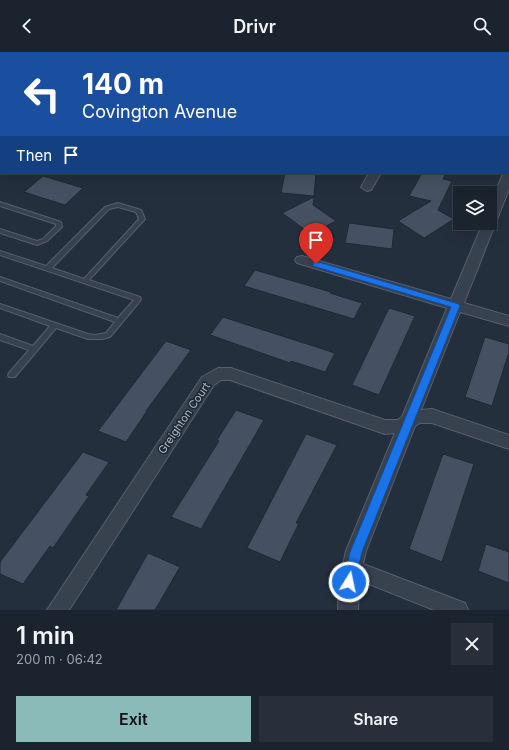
<!DOCTYPE html>
<html lang="en">
<head>
<meta charset="utf-8">
<style>
  :root { --surface:#1b232e; --page:#282f3a; --text:#f1f3f6; --muted:#a0a4aa; --line:#39404a; --accent:#8bbbb9 }
  body { margin:0; font-family:Inter,sans-serif; background:var(--page); color:var(--text); height:100vh; display:flex; flex-direction:column; font-size:15px; white-space:nowrap }
  * { box-sizing:border-box; margin:0 }
  p { font-size:13px; color:var(--muted) }
  .icon { flex:none; width:22px; height:22px; fill:none; stroke:currentColor; stroke-width:2; stroke-linecap:round; stroke-linejoin:round }
  .map { position:relative; height:558px; overflow:hidden }
  .sheet { display:flex; flex-direction:column; background:var(--surface); flex:1 }
  .sheet>* { flex:none }
  .top-card { position:absolute; left:0px; top:0px; width:509px; height:122px; box-shadow:0 4px 16px #0002,0 0 0 1px var(--line); background:#1a4fa0; color:#fff; overflow:hidden }
  .fabs { position:absolute; left:453px; top:134px; display:grid; gap:8px }
  .fabs a { display:grid; place-items:center; width:44px; height:44px; border-radius:0px; background:var(--surface); box-shadow:0 4px 16px #0002,0 0 0 1px var(--line); font-size:20px }
  .pin { position:absolute; display:grid; place-items:center; width:34px; height:34px; color:#fff; margin:-41px -17px; border-radius:50% 50% 50% 0; rotate:-45deg; box-shadow:0 0 4px #0007 }
  .pin .icon { rotate:45deg }
  .me { position:absolute; width:44px; margin:-22px; rotate:10deg; stroke-linejoin:round; filter:drop-shadow(0 0 3px #0008) }
  .turn { display:flex; align-items:center; gap:14px; height:84px; padding:0 16px; font-size:18px }
  .turn .icon { width:52px; height:52px; stroke-width:2.5 }
  .turn b { display:block; font-size:28px; line-height:34px }
  .then { display:flex; align-items:center; height:38px; padding:0 16px; background:#0003; gap:8px; font-size:15px }
  .round { display:grid; place-items:center; flex:none; width:42px; height:42px; border-radius:0px; background:var(--page) }
  .overview { display:flex; align-items:center; justify-content:space-between; height:68px; padding:0 16px }
  h1 { font-size:24px; font-weight:600; line-height:30px }
  .button { display:flex; gap:8px; margin-top:auto; padding:8px 16px }
  .button a { flex:1; height:46px; border-radius:0px; background:var(--accent); color:#111; font-size:16px; font-weight:600; line-height:46px; text-align:center }
  .button a+a { background:var(--page); color:var(--text) }
  header { display:flex; justify-content:space-between; align-items:center; height:52px; padding:0 16px; background:var(--surface); font-size:18px; font-weight:600 }
  .map>svg:first-child { display:block }
</style>
</head>
<body>
<header><svg class="icon" aria-label="back" viewBox="0 0 24 24"><path d="M15 5l-7 7 7 7"/></svg>Drivr<svg class="icon" aria-label="search" viewBox="0 0 24 24"><circle cx="10" cy="10" r="6"/><path d="M15 15l6 6"/></svg></header>
<div class="map">
<svg width="509" height="558" viewBox="0 0 509 558">
  <rect width="100%" height="100%" fill="#242f3e"/>
  <g fill="#455162" stroke="#1f2835">
    <polygon points="285,121 316,121 314,144 281,141"/>
    <polygon points="422,121 446,121 443,127 452,129 438,158 454,167 424,186 398,169 431,149 409,144"/>
    <polygon points="43,124 83,136 65,153 24,140"/>
    <polygon points="314,145 313,153 336,169 311,182 282,161"/>
    <polygon points="349,171 394,177 392,197 345,191"/>
    <polygon points="255,218 331,240 330,241 362,251 354,267 244,234"/>
    <polygon points="389,256 415,264 379,343 352,333"/>
    <polygon points="223,265 335,301 325,320 291,309 290,311 210,283"/>
    <polygon points="485,285 509,292 509,300 492,354 465,345"/>
    <polygon points="166,289 191,298 146,359 147,359 126,390 98,379"/>
    <polygon points="236,358 264,368 201,477 171,465 219,389 217,388"/>
    <polygon points="306,382 337,393 296,471 299,471 280,510 247,496"/>
    <polygon points="83,400 109,410 86,443 89,444 53,496 50,494 23,532 0,522 0,510"/>
    <polygon points="443,402 474,412 442,510 409,497"/>
    <polygon points="486,492 509,500 509,531 478,519"/>
    <polygon points="148,501 180,515 155,558 116,558"/>
  </g>
  <g fill="none" stroke-linecap="round" stroke-linejoin="round">
    <defs>
      <g id="lane">
        <rect x="0" y="18" width="1" height="2"/>
        <rect x="0" y="65" width="1" height="4"/>
        <polygon points="0,150 61,170 62,175 47,189 37,193 0,181 0,177 37,189 43,187 56,174 56,172 0,154"/>
        <path d="M 118,151 L 141,158 L 145,167 L 89,228 L 140,245 L 141,247 L 140,249 L 110,285 L 102,287 L 88,287 L 56,276 L 15,325 L 9,325 L 8,323 L 9,321 L 29,298 L 0,288 L 0,282 L 33,294 L 50,274 L 0,256 L 0,252 L 88,282 L 95,283 L 106,281 L 115,270 L 0,229 L 0,225 L 118,266 L 134,248 L 0,203 L 0,199 L 46,214 L 105,155 ZM 118,155 L 136,160 L 139,167 L 84,227 L 52,216 L 109,157 Z"/>
      </g>
      <g id="street">
        <polygon points="90,0 103,0 104,1 91,1"/>
        <polygon points="509,118 509,137 464,251 509,264 509,274 460,260 421,358 432,357 509,383 509,397 432,371 420,371 415,374 366,499 363,512 465,551 468,558 434,558 359,528 358,558 338,558 339,530 346,499 395,381 385,382 230,328 221,328 214,333 69,558 47,558 202,325 218,316 231,316 385,368 397,368 402,365 447,256 297,211 295,208 297,205 302,204 451,247 483,171 490,171 490,153 503,122 508,121"/>
        <polygon points="369,121 381,121 371,138 367,139 361,135"/>
      </g>
    </defs>
    <use href="#lane" stroke="#565f6c" stroke-width="2"/>
    <use href="#street" stroke="#565f6c" stroke-width="2"/>
    <use href="#lane" fill="#38414e" fill-rule="evenodd"/>
    <use href="#street" fill="#38414e" fill-rule="evenodd"/>
  </g>
  <polygon fill="#1a73e8" stroke="#114b97" points="313,210 319,210 459,252 460,254 362,500 355,530 353,534 349,536 345,534 343,530 350,500 451,255 313,214"/>
  <g text-anchor="middle" dominant-baseline="central" stroke-width="3" stroke-linejoin="round" paint-order="stroke">
    <g font-size="11" fill="#b4bcc9" stroke="#1d2633">
      <text transform="translate(184 366) rotate(-56)">Greighton Court</text>
    </g>
  </g>
</svg>
<div class="fabs">
<a><svg class="icon" aria-label="layers" viewBox="0 0 24 24"><path d="M12 4l9 5-9 5-9-5zM3 14l9 5 9-5"/></svg></a>
</div>
<div class="pin" style="left:316px;top:212px;background:#d93025"><svg class="icon" aria-label="arrive" viewBox="0 0 24 24"><path d="M6 21V4h12l-3 4 3 4H6"/></svg></div>
<svg class="me" style="left:349px;top:530px" viewBox="-20 -20 40 40"><circle r="17" fill="#1a73e8" stroke="#fff" stroke-width="3"/><path d="M0-11L8 9 0 5-8 9z" fill="#fff"/></svg>
<div class="top-card">
<div class="turn"><svg class="icon" aria-label="left" viewBox="0 0 24 24"><path d="M17 20v-9H6M10 6l-5 5 5 5"/></svg><div><b>140 m</b>Covington Avenue</div></div>
<div class="then">Then<svg class="icon" aria-label="arrive" viewBox="0 0 24 24"><path d="M6 21V4h12l-3 4 3 4H6"/></svg></div>
</div>
</div>
<section class="sheet">
<div class="overview"><div><h1>1 min</h1><p>200 m · 06:42</p></div><a class="round"><svg class="icon" aria-label="close" viewBox="0 0 24 24"><path d="M6 6l12 12M18 6L6 18"/></svg></a></div>
<div class="button"><a>Exit</a><a>Share</a></div>
</section>
</body>
</html>
